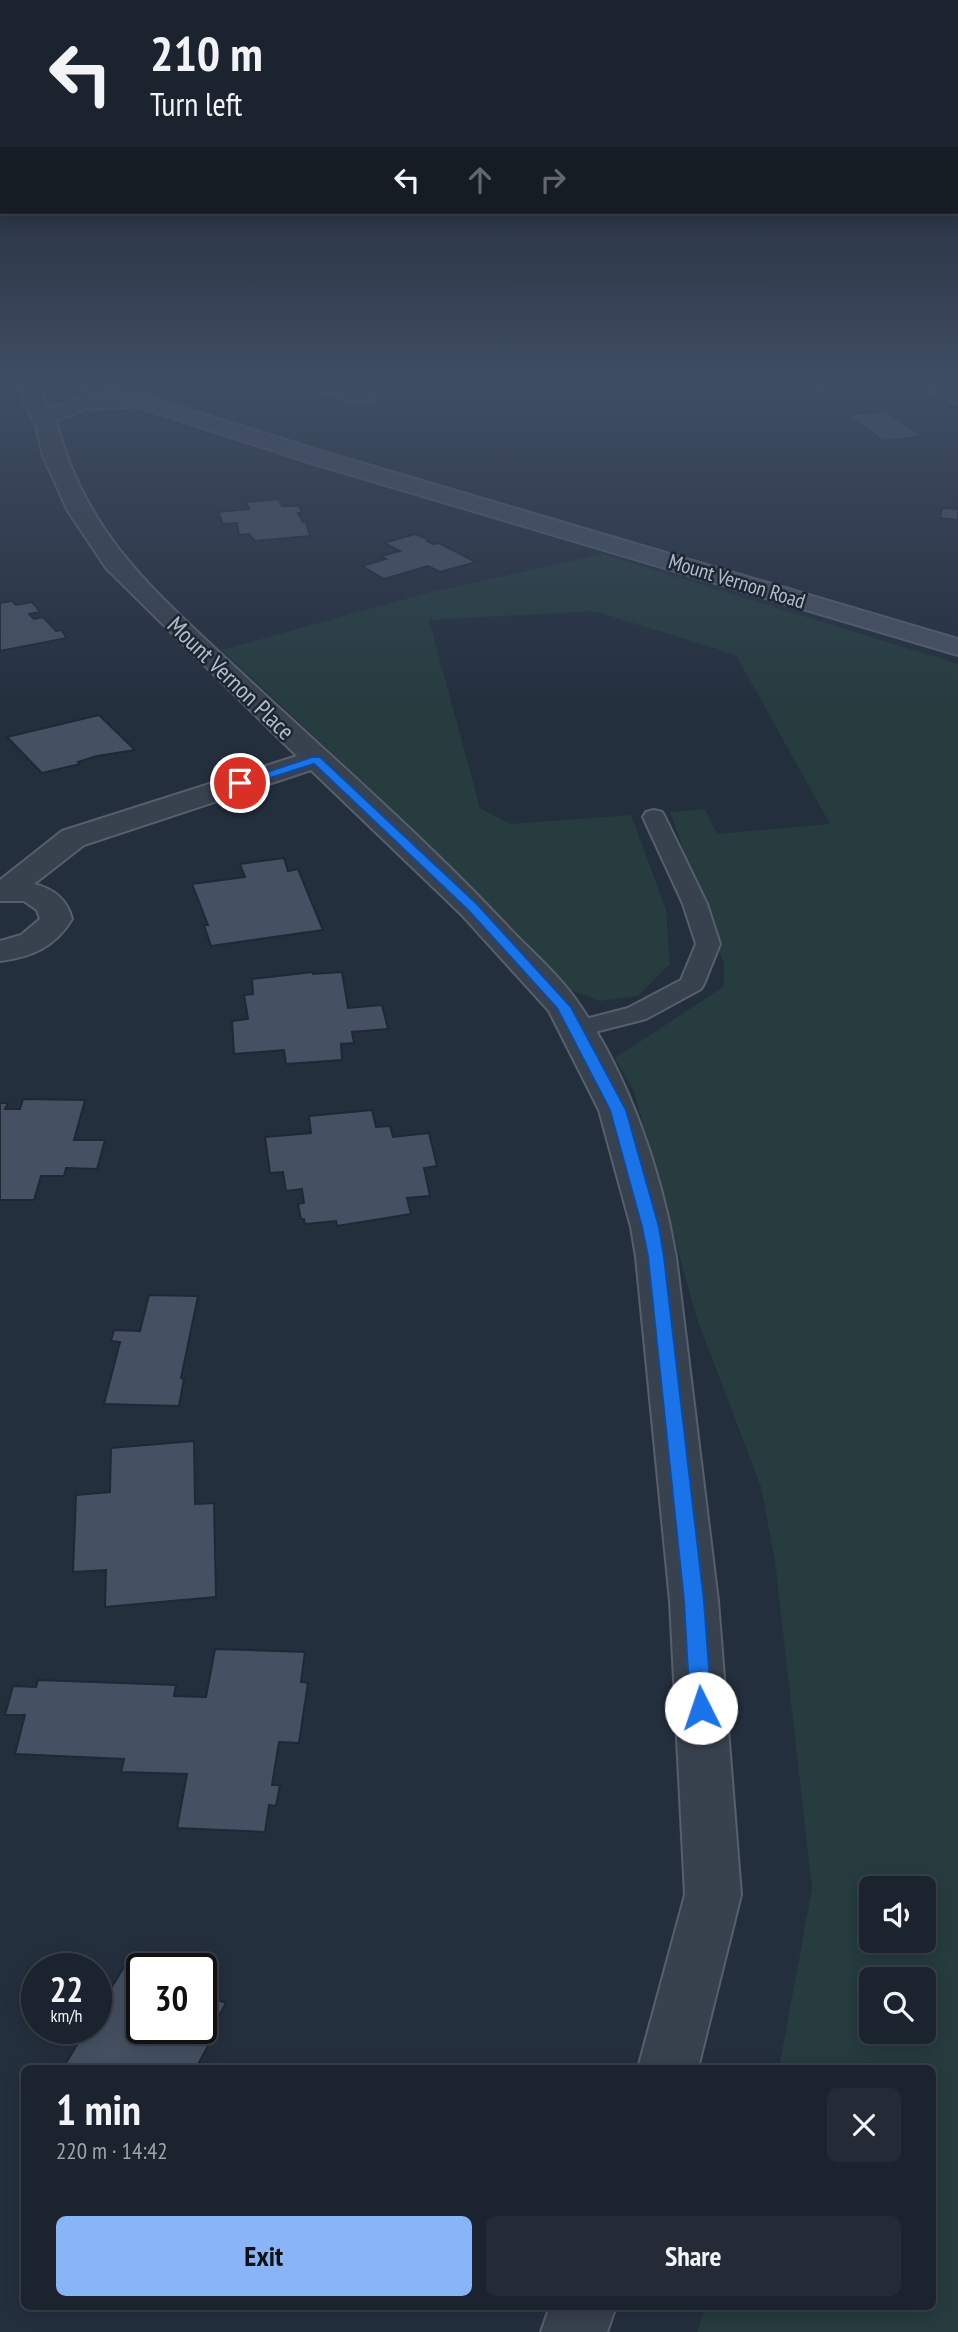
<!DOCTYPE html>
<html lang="en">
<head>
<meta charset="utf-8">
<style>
  :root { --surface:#1b232e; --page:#242b36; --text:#f1f3f6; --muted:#a0a4aa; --line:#39404a; --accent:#8ab4f8 }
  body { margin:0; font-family:"PT Sans Narrow",sans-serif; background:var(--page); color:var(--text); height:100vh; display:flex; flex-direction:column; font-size:26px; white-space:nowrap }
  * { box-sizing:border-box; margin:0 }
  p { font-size:23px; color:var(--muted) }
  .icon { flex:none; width:38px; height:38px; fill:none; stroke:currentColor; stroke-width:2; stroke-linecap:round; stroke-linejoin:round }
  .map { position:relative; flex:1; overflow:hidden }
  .sheet { position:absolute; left:21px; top:2065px; width:915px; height:245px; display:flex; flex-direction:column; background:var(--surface); border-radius:10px; box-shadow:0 4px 18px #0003,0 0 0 2px var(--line) }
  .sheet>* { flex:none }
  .top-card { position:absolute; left:0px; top:0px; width:959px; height:214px; box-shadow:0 4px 18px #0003,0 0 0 2px var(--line); background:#1b232e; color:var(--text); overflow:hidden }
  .buttons { position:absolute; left:859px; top:1876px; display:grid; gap:14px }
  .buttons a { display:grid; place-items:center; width:77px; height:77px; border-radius:10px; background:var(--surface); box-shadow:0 4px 18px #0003,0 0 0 2px var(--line); font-size:35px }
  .speed { position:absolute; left:21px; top:1953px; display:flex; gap:14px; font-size:35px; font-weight:700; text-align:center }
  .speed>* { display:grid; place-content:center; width:91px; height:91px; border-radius:50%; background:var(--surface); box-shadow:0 4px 18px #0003,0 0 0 2px var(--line); line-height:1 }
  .speed small { font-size:18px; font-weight:400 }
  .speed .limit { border:4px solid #111; border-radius:10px; background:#fff; color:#111 }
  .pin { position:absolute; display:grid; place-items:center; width:60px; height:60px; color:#fff; margin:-30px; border:4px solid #fff; border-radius:50%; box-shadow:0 2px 7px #0007 }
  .me { position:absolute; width:77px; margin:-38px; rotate:356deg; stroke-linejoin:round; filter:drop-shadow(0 0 5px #0008) }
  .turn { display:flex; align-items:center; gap:24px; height:147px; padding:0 35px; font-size:32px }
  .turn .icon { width:91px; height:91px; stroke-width:2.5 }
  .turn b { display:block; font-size:49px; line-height:60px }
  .lanes { display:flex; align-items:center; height:66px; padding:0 35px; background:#0003; justify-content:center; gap:35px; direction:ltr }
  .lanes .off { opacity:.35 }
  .round { display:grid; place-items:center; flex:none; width:74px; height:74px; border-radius:10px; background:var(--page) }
  .head { display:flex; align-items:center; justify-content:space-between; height:119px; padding:0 35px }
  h1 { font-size:42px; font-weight:600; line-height:52px }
  .cta { display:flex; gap:14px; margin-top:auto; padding:14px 35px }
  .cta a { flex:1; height:80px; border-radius:10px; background:var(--accent); color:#111; font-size:28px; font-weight:600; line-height:80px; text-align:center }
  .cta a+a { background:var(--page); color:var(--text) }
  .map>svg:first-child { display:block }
</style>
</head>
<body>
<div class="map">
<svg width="958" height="2332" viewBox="0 0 958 2332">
  <rect width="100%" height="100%" fill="#242f3e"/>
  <path fill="#263c3f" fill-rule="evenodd" d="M 603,554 L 958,664 L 958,2332 L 697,2332 L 705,2307 L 933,2306 L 933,2068 L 779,2068 L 812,1889 L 775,1561 L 761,1487 L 696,1316 L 634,1091 L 615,1058 L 723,987 L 724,964 L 670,812 L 705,809 L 717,834 L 830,824 L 736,655 L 594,611 L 429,620 L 480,808 L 510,824 L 631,815 L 666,910 L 670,964 L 638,996 L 600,1001 L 570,990 L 430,845 L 222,650 L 423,594 ZM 872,1888 L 924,1888 L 924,1941 L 872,1941 ZM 872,1979 L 924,1979 L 924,2032 L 872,2032 Z"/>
  <g fill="#455162" stroke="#1f2835" stroke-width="2">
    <polygon points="791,380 837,380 831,382 842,390 811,394"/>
    <polygon points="335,381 374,391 392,397 365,408 306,392"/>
    <polygon points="885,411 923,436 883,441 847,415"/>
    <polygon points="279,499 282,506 299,506 302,513 298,513 303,522 306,522 310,536 255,541 249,534 239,535 237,523 223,524 218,512 249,509 246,502"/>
    <polygon points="942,508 958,509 958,520 940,518"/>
    <polygon points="415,534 430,540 427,541 433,544 439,543 476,562 440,572 428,566 384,579 362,566 386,559 380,556 400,551 384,543"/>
    <polygon points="12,601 16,605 32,602 40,612 29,614 34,619 43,617 56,631 61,630 67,638 0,651 0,603"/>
    <polygon points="99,715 135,750 97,756 78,762 80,764 42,773 7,737"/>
    <polygon points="284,858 288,871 298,869 323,930 211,946 204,925 208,925 192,884 245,877 240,864"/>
    <polygon points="313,972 313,974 342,972 348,1008 382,1005 388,1029 352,1032 354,1043 341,1044 342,1060 286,1064 284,1050 234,1054 232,1021 248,1019 244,995 253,994 252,979"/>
    <polygon points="23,1099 85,1100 74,1140 105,1140 97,1169 66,1168 64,1176 41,1176 34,1200 0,1200 0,1103 8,1103 5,1109 20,1109"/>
    <polygon points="372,1110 376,1127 390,1126 393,1137 429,1133 437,1166 424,1168 430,1196 407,1198 411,1214 337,1226 336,1221 305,1224 304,1219 301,1219 298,1204 304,1203 302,1189 286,1191 283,1172 270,1173 265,1137 311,1133 309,1116"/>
    <polygon points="149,1295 198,1296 181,1378 184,1379 179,1406 104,1404 120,1342 111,1341 114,1330 140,1331"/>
    <polygon points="194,1441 195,1504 214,1503 216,1597 105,1607 106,1570 73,1572 76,1495 110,1492 111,1448"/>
    <polygon points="215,1649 305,1652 301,1682 308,1683 299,1743 279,1742 272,1785 280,1785 276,1806 269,1805 265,1832 177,1828 187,1774 121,1772 124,1759 15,1754 25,1715 5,1715 13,1686 36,1687 38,1680 176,1685 174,1696 206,1697"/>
    <polygon points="127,1962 143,1969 142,2028 201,2028 201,1993 226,2003 204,2043 209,2044 196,2068 63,2068 87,2028 96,2028 96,2013"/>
  </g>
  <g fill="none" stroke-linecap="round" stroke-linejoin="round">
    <defs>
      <polygon id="lane" points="654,810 662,812 665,817 707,904 720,944 704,984 701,989 646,1019 575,1037 566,1034 562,1029 566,1024 628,1008 681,980 696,944 683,904 643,817 646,812"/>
      <g id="street">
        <path d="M 17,380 L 37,380 L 48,410 L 82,397 L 143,398 L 146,402 L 143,406 L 85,409 L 56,421 C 85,534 153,590 235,667 C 327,753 424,837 510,929 C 533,953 561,977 579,1004 C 629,1077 661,1170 676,1257 L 718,1601 L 741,1895 L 698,2068 L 638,2068 L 685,1895 L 670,1601 L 636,1257 L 631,1227 L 599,1110 L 549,1011 L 461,914 L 311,770 L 84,845 L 34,884 C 54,889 67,899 72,919 C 55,947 32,957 0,961 L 0,941 L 21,935 L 40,919 L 37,910 L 24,901 L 0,901 L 0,880 L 62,831 L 297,756 L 106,568 L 68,511 L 43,456 L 35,421 L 29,414 Z"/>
        <polygon points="916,380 941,380 958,390 958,404 919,384"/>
        <polygon points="550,2306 616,2306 607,2332 541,2332"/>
      </g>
      <polygon id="secondary" points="64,380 95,380 324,452 958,639 958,655 308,462 67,384"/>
    </defs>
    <use href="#lane" stroke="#565f6c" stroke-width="4"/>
    <use href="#street" stroke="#565f6c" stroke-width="4"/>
    <use href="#secondary" stroke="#565f6c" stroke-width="4"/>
    <use href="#lane" fill="#38414e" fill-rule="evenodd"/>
    <use href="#street" fill="#38414e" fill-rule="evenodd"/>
    <use href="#secondary" fill="#465061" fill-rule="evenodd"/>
  </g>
  <linearGradient id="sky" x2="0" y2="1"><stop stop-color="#141a22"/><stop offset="0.54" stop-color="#3f4d63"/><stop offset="1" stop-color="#3f4d63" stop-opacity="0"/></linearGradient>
  <rect width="958" height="707" fill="url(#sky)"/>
  <polygon fill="#1a73e8" stroke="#114b97" stroke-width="2" points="312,757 320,757 477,904 571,1007 626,1110 659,1227 664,1257 704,1601 712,1708 708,1714 701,1717 693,1714 690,1708 684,1601 648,1257 642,1227 610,1110 557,1008 468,910 314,764 245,786 234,783"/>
  <g text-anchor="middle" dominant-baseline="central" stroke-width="5" stroke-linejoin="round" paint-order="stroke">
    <g font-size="21" fill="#b4bcc9" stroke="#1d2633">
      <text transform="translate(737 581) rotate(17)">Mount Vernon Road</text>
    </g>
    <g font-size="24" fill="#b4bcc9" stroke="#1d2633">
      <text transform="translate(231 678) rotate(44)">Mount Vernon Place</text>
    </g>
  </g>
</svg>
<div class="buttons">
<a><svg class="icon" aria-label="sound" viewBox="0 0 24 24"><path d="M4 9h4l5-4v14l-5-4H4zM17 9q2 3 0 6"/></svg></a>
<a><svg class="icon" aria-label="search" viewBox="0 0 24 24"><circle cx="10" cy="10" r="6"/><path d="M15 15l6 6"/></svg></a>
</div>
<div class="speed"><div>22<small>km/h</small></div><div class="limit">30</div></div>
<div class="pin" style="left:240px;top:783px;background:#d93025"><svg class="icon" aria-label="arrive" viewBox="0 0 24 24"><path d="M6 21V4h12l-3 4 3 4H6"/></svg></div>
<svg class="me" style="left:701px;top:1708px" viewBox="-20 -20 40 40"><circle r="19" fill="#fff"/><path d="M0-13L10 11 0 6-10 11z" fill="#1a73e8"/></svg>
<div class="top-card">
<div class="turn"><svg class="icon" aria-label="left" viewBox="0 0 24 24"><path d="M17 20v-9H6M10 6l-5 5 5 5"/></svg><div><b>210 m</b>Turn left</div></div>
<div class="lanes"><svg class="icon" aria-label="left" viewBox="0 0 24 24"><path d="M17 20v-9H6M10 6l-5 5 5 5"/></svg><svg class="icon off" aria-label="ahead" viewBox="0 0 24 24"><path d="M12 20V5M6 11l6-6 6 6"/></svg><svg class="icon off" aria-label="right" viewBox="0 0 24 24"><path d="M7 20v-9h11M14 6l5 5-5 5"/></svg></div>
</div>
<section class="sheet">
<div class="head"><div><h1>1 min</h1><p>220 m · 14:42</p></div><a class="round"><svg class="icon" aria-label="close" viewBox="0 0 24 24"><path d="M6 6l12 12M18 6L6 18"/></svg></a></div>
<div class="cta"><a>Exit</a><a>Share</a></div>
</section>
</div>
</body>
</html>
